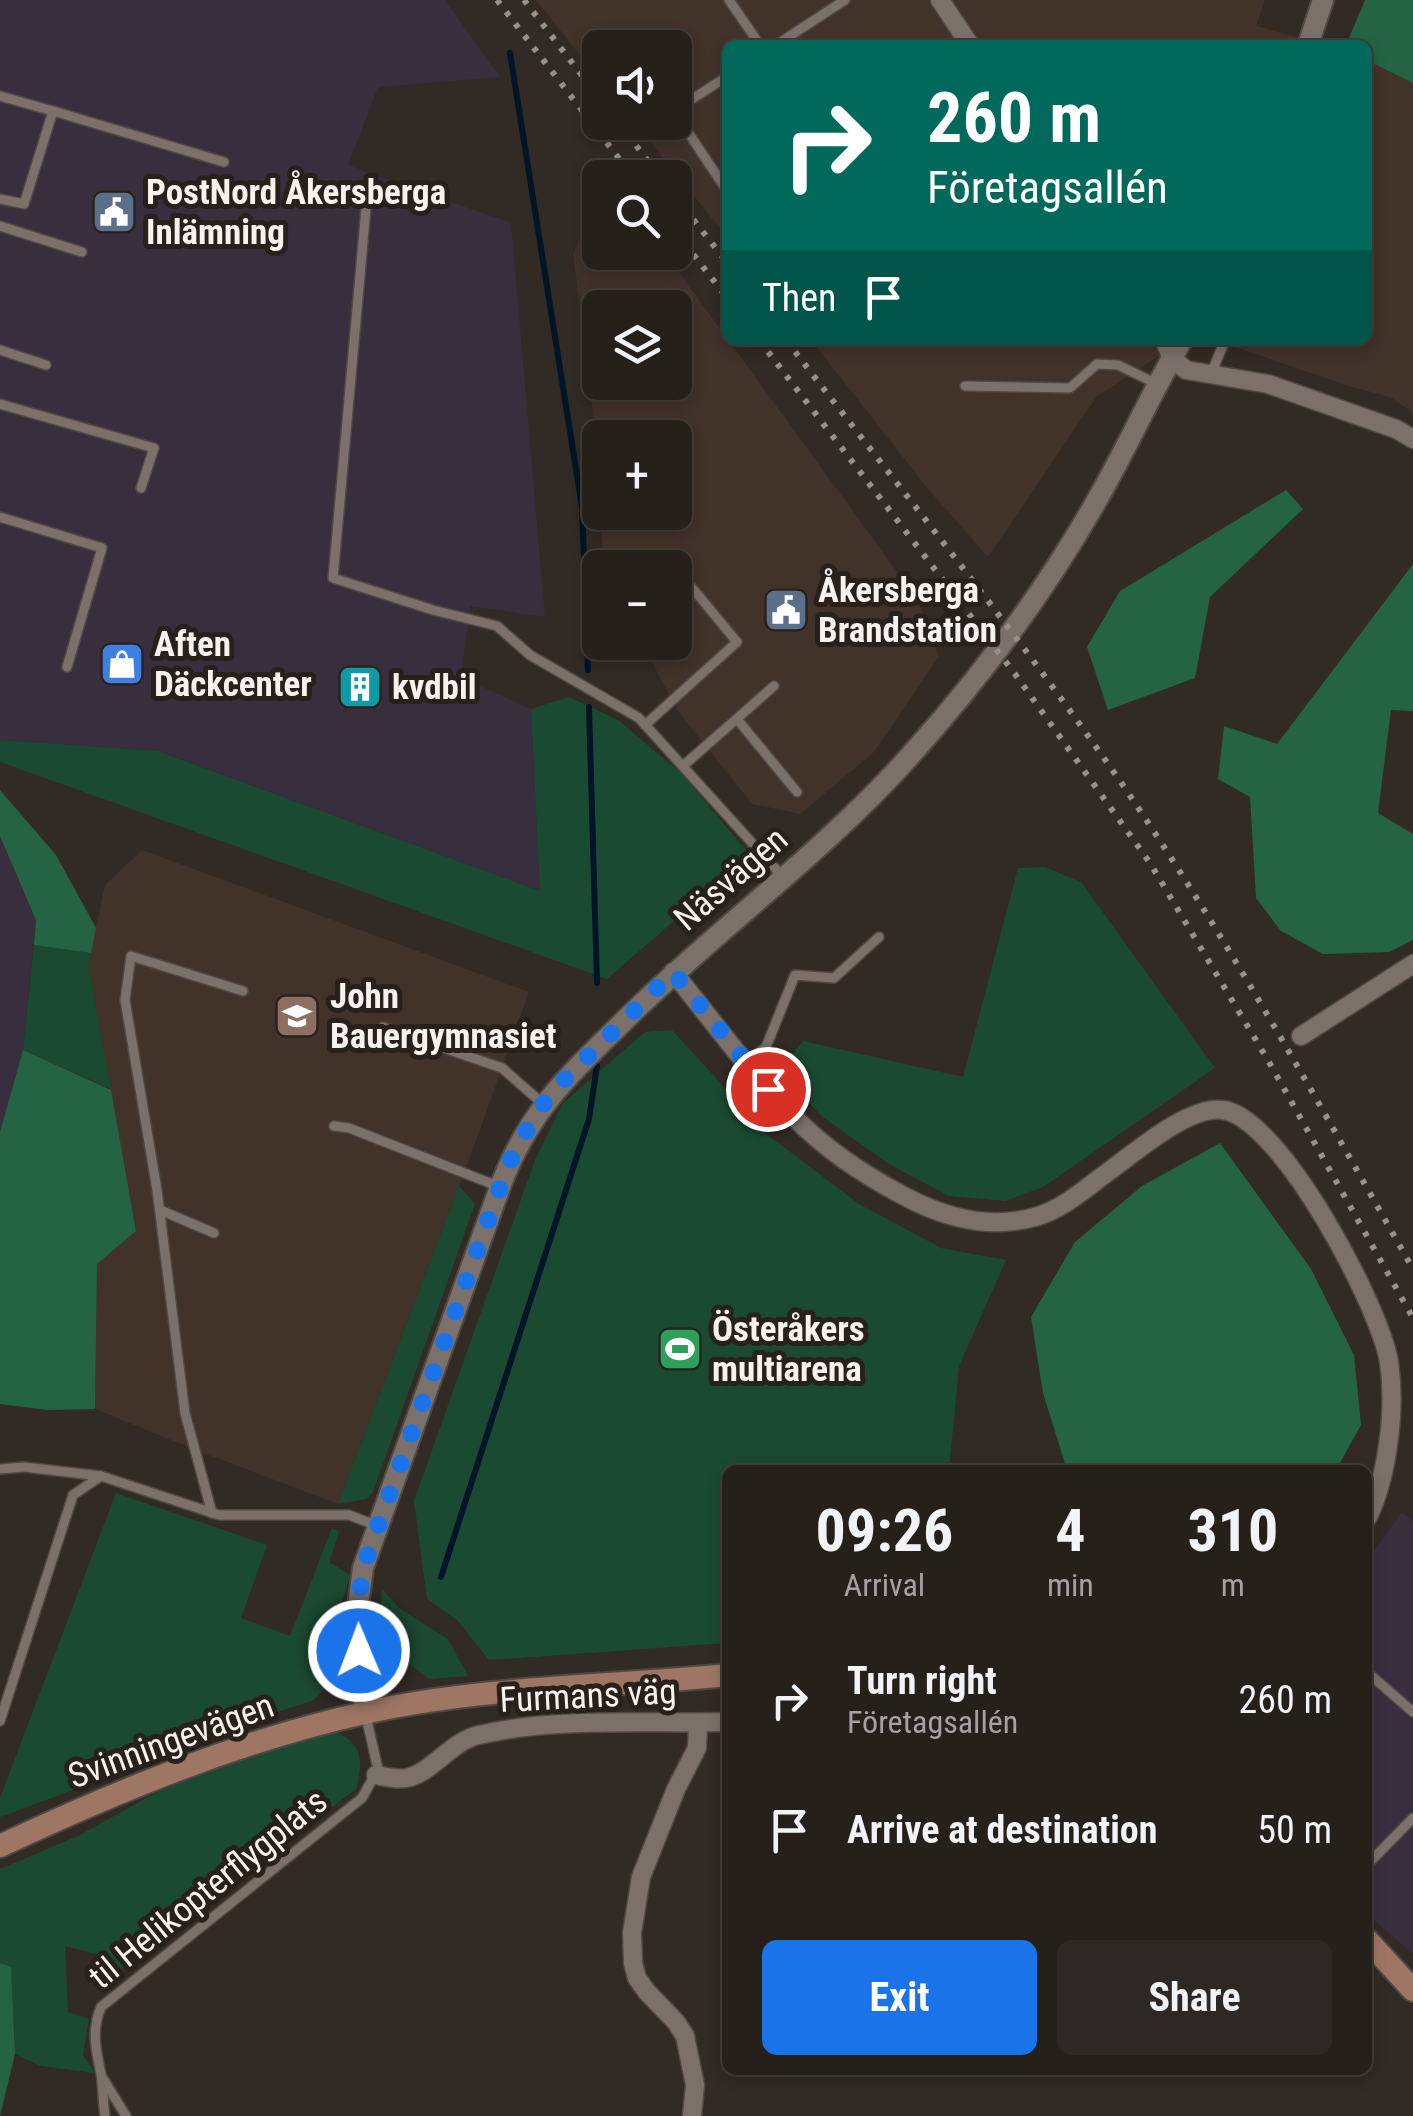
<!DOCTYPE html>
<html lang="en">
<head>
<meta charset="utf-8">
<style>
  :root { --surface:#26201b; --page:#2e2824; --text:#f1f3f6; --muted:#a4a3a3; --line:#423e3a; --accent:#1a73e8 }
  body { margin:0; font-family:"Roboto Condensed",sans-serif; background:var(--page); color:var(--text); height:100vh; display:flex; flex-direction:column; font-size:38px; white-space:nowrap }
  * { box-sizing:border-box; margin:0 }
  p { font-size:32px; color:var(--muted) }
  .icon { flex:none; width:55px; height:55px; fill:none; stroke:currentColor; stroke-width:2; stroke-linecap:round; stroke-linejoin:round }
  .map { position:relative; flex:1; overflow:hidden }
  .drawer { position:absolute; left:722px; top:1465px; width:650px; height:610px; display:flex; flex-direction:column; background:var(--surface); border-radius:15px; box-shadow:0 5px 15px #0003,0 0 0 2px var(--line) }
  .drawer>* { flex:none }
  .guide { position:absolute; left:722px; top:40px; width:650px; height:305px; border-radius:15px; box-shadow:0 5px 15px #0003,0 0 0 2px var(--line); background:#00695c; color:#fff; overflow:hidden }
  .tools { position:absolute; left:582px; top:30px; display:grid; gap:20px }
  .tools a { display:grid; place-items:center; width:110px; height:110px; border-radius:15px; background:var(--surface); box-shadow:0 5px 15px #0003,0 0 0 2px var(--line); font-size:50px }
  .pin { position:absolute; display:grid; place-items:center; width:85px; height:85px; color:#fff; margin:-42px; border:5px solid #fff; border-radius:50%; box-shadow:0 2px 10px #0007 }
  .me { position:absolute; width:110px; margin:-55px; rotate:359deg; stroke-linejoin:round; filter:drop-shadow(0 0 8px #0008) }
  .turn { display:flex; align-items:center; gap:35px; height:210px; padding:0 40px; font-size:45px }
  .turn .icon { width:130px; height:130px; stroke-width:2.5 }
  .turn b { display:block; font-size:70px; line-height:85px }
  .then { display:flex; align-items:center; height:95px; padding:0 40px; background:#0003; gap:20px; font-size:38px }
  .eta { display:flex; justify-content:space-evenly; align-items:center; height:170px; text-align:center }
  .eta b { font-size:60px; font-weight:700; line-height:70px }
  .button { display:flex; gap:20px; margin-top:auto; padding:20px 40px }
  .button a { flex:1; height:115px; border-radius:15px; background:var(--accent); color:#fff; font-size:40px; font-weight:700; line-height:115px; text-align:center }
  .button a+a { background:var(--page); color:var(--text) }
  ul { padding:0; list-style:none }
  li { display:flex; align-items:center; gap:30px; height:130px; padding:0 40px }
  li div { flex:1 }
  li b { display:block; font-size:38px }
  li em { font-style:normal }
  .map>svg:first-child { display:block }
</style>
</head>
<body>
<div class="map">
<svg width="1413" height="2116" viewBox="0 0 1413 2116">
  <rect width="100%" height="100%" fill="#322a24"/>
  <g fill="#392e3d">
    <polygon points="0,0 445,0 500,77 378,87 348,165 511,223 545,617 470,606 461,677 531,709 540,891 159,751 0,740"/>
    <polygon points="0,836 36,920 23,1050 0,1132"/>
    <polygon points="1402,1512 1413,1521 1413,1954 1368,1915 1368,1559"/>
  </g>
  <g fill="#41322a" fill-rule="evenodd">
    <polygon points="536,0 1265,0 1256,26 1327,45 728,45 727,237 635,123 675,122 675,48 600,48 600,80"/>
    <polygon points="1368,61 1413,83 1413,413 1390,397 1348,386 1215,340 1368,340"/>
    <path d="M 600,223 L 600,252 L 665,253 L 917,599 L 939,656 L 874,752 L 800,814 L 752,804 L 677,710 L 642,643 L 675,642 L 675,568 L 604,567 L 600,513 L 675,512 L 675,438 L 600,438 L 600,510 L 590,382 L 573,254 L 582,234 ZM 600,308 L 675,308 L 675,382 L 600,382 Z"/>
    <polygon points="811,340 1184,340 1097,396 988,557 928,489"/>
    <polygon points="142,850 529,992 472,1152 338,1504 198,1451 95,1409 97,1264 136,1231 88,965 105,885"/>
  </g>
  <g fill="#1b4a32">
    <polygon points="569,697 618,720 682,774 750,855 607,979 0,762 0,740 158,751 540,891 531,709"/>
    <polygon points="1045,867 1081,882 1215,1068 1043,1187 1005,1201 949,1196 889,1164 824,1118 778,1073 803,1041 963,1077 1018,868"/>
    <polygon points="34,945 91,953 88,965 111,1089 23,1050"/>
    <polygon points="672,1030 768,1135 859,1204 941,1248 1006,1260 959,1366 949,1470 728,1470 727,1643 489,1660 457,1620 427,1599 414,1501 535,1160 563,1103 645,1032"/>
    <polygon points="459,1186 475,1204 373,1492 366,1499 338,1504"/>
    <polygon points="116,1493 267,1545 241,1618 290,1636 332,1528 339,1532 329,1562 350,1575 333,1635 336,1656 334,1678 314,1700 271,1714 199,1733 73,1790 0,1817 0,1798"/>
    <polygon points="382,1589 400,1609 448,1639 468,1676 429,1679 392,1651 380,1615"/>
    <path d="M 337,1732 C 364,1746 362,1761 357,1788 L 103,1983 L 100,1979 L 100,1955 L 65,1946 L 68,2012 L 89,2019 L 83,2055 L 95,2073 L 41,2066 L 15,2054 L 11,1967 L 0,1963 L 0,1869 L 78,1836 L 168,1786 L 296,1742 Z"/>
  </g>
  <g fill="#246445">
    <polygon points="1365,0 1413,0 1413,83 1368,61 1368,45 1346,45"/>
    <polygon points="1286,490 1303,509 1210,597 1195,678 1108,710 1087,647 1120,591"/>
    <polygon points="1413,564 1413,711 1391,710 1378,813 1413,834 1413,940 1389,952 1323,954 1281,931 1256,898 1250,797 1218,779 1224,726 1277,744"/>
    <polygon points="0,790 56,855 96,928 91,953 34,945 36,920 0,836"/>
    <polygon points="23,1050 111,1090 136,1231 97,1264 95,1409 48,1410 0,1404 0,1132"/>
    <polygon points="1220,1143 1311,1269 1354,1355 1361,1425 1336,1470 1067,1470 1043,1393 1031,1317 1075,1242 1142,1186"/>
    <polygon points="0,1963 11,1967 15,2054 0,2116"/>
  </g>
  <g fill="none" stroke-linecap="round" stroke-linejoin="round">
    <g stroke="#001527" stroke-width="6">
      <polyline points="510,53 582,507 588,670"/>
      <polyline points="589,707 597,983"/>
      <polyline points="441,1577 589,1119 597,1066"/>
    </g>
    <defs>
      <g id="service">
        <polyline points="729,0 760,45"/>
        <polyline points="776,45 845,0"/>
        <polyline points="0,96 53,111 24,204 0,199"/>
        <polyline points="675,110 728,76"/>
        <polyline points="53,111 224,162"/>
        <polyline points="675,113 728,192"/>
        <polyline points="368,186 333,578 433,610 497,626 530,655 639,718 782,876"/>
        <polyline points="0,226 82,252"/>
        <polyline points="0,350 46,365"/>
        <polyline points="1211,374 1225,340"/>
        <polyline points="965,386 1070,388 1097,364 1118,365 1157,384"/>
        <polyline points="0,404 154,448 141,488"/>
        <polyline points="0,517 102,548 67,667"/>
        <polyline points="737,719 797,792"/>
        <polyline points="645,725 737,642 684,578"/>
        <polyline points="683,766 774,686"/>
        <polyline points="383,1027 502,1068 543,1104"/>
        <polyline points="746,1063 766,1047 795,975 834,978 879,937"/>
        <polyline points="334,1126 349,1128 500,1187"/>
        <polyline points="160,1210 214,1233"/>
        <polyline points="0,1469 24,1467 101,1476 219,1515 349,1515 378,1526"/>
        <polyline points="212,1513 185,1413 157,1190 125,1000 131,956 243,991"/>
        <polyline points="1368,1673 1413,1712"/>
        <polyline points="0,1721 73,1495 101,1476"/>
        <polyline points="1368,1864 1413,1818"/>
        <polyline points="102,2077 126,2116"/>
        <path d="M 105,2116 C 103,2102 103,2087 101,2074 C 96,2050 91,2031 101,2007 L 362,1798 L 378,1769 L 365,1712"/>
      </g>
      <g id="minor">
        <polyline points="940,0 970,45"/>
        <polyline points="1164,340 1172,358 1186,370 1268,384 1396,429 1413,439"/>
        <path d="M 673,972 C 713,1021 750,1073 794,1117 C 826,1150 864,1175 904,1196 C 945,1218 989,1230 1035,1217 C 1064,1209 1088,1186 1112,1169 C 1138,1150 1190,1105 1223,1110 C 1281,1118 1380,1307 1389,1362 C 1396,1408 1388,1475 1368,1517"/>
        <polyline points="1301,1036 1413,964"/>
        <path d="M 376,1775 C 386,1777 397,1780 407,1778 C 433,1772 451,1741 479,1735 C 555,1717 649,1724 728,1722"/>
        <polyline points="692,2116 695,2085 685,2036 676,2022 647,1992 637,1978 633,1963 632,1933 641,1877 676,1789 697,1748 698,1723"/>
      </g>
      <g id="tertiary">
        <polyline points="1308,45 1323,0"/>
        <path d="M 365,1712 L 356,1621 L 363,1568 L 500,1187 C 529,1110 569,1075 626,1019 C 717,929 823,853 909,757 C 980,678 1045,592 1097,500 C 1127,448 1152,392 1182,340"/>
      </g>
      <g id="secondary">
        <path d="M 0,1846 C 117,1791 239,1741 364,1713 C 483,1686 607,1687 728,1675"/>
        <polyline points="1368,1941 1413,1990"/>
      </g>
    </defs>
    <use href="#service" stroke="#4f4843" stroke-width="12"/>
    <use href="#minor" stroke="#4f4843" stroke-width="21"/>
    <use href="#tertiary" stroke="#4f4843" stroke-width="24"/>
    <use href="#secondary" stroke="#4f4843" stroke-width="26"/>
    <use href="#service" stroke="#7b706a" stroke-width="9"/>
    <use href="#minor" stroke="#7b706a" stroke-width="18"/>
    <use href="#tertiary" stroke="#7b706a" stroke-width="20"/>
    <use href="#secondary" stroke="#9e7663" stroke-width="22"/>
    <g stroke="#97908b" stroke-width="6" stroke-dasharray="5 10" stroke-linecap="butt">
      <polyline points="497,0 634,178"/>
      <polyline points="524,0 600,99"/>
      <polyline points="618,122 661,178"/>
      <polyline points="675,196 728,264"/>
      <polyline points="675,231 728,299"/>
      <polyline points="759,340 1015,674 1150,863 1269,1062 1413,1318"/>
      <path d="M 786,340 C 898,486 1015,630 1120,781 C 1227,937 1319,1104 1413,1269"/>
    </g>
  </g>
  <g fill="none" stroke-linecap="round" stroke-linejoin="round">
    <polyline stroke="#1a73e8" stroke-width="18" stroke-dasharray="0 32.4" points="359,1651 356,1622 363,1568 508,1165 522,1138 543,1104 564,1080 673,972 768,1089"/>
  </g>
  <defs>
    <symbol id="civic-square" viewBox="-11 -11 22 22"><rect x="-9" y="-9" width="18" height="18" rx="4" fill="#5c6f8a" stroke="#28201b"/><path d="M-.6-6.5H3V-4.5H.6V-3L4-1V1h2V6H-6V1h2V-1L-.6-3ZM-1.2 2.5V6h2.4V2.5Z" fill="#fff"/></symbol>
    <symbol id="shop-square" viewBox="-11 -11 22 22"><rect x="-9" y="-9" width="18" height="18" rx="4" fill="#3f7fe0" stroke="#28201b"/><path d="M-5-2.5h2.3a2.7 3.5 0 0 1 5.4 0H5L5.5 6h-11ZM-1.5-2.5h3a1.5 2.3 0 0 0-3 0Z" fill="#fff"/></symbol>
    <symbol id="building-square" viewBox="-11 -11 22 22"><rect x="-9" y="-9" width="18" height="18" rx="4" fill="#0f9aa8" stroke="#28201b"/><path d="M-4-6H4V6H1V3H-1V6H-4ZM-2.5-4.3h1.7v1.8h-1.7ZM.8-4.3h1.7v1.8H.8ZM-2.5-1h1.7V.8h-1.7ZM.8-1h1.7V.8H.8Z" fill="#fff"/></symbol>
    <symbol id="school-square" viewBox="-11 -11 22 22"><rect x="-9" y="-9" width="18" height="18" rx="4" fill="#8d6e63" stroke="#28201b"/><path d="M0-5L7-2L0 1L-7-2ZM-4 1L0 2.5L4 1V4Q0 6-4 4Z" fill="#fff"/></symbol>
    <symbol id="stadium-square" viewBox="-11 -11 22 22"><rect x="-9" y="-9" width="18" height="18" rx="4" fill="#2e9e5b" stroke="#28201b"/><path d="M0-5a6.5 5 0 1 0 0 10a6.5 5 0 1 0 0-10ZM-3.5-1.8h7v3.6h-7Z" fill="#fff"/></symbol>
  </defs>
  <g fill-rule="evenodd">
    <use href="#civic-square" x="89" y="187" width="50" height="50"/>
    <use href="#civic-square" x="761" y="585" width="50" height="50"/>
    <use href="#shop-square" x="97" y="639" width="50" height="50"/>
    <use href="#building-square" x="335" y="662" width="50" height="50"/>
    <use href="#school-square" x="272" y="991" width="50" height="50"/>
    <use href="#stadium-square" x="655" y="1324" width="50" height="50"/>
  </g>
  <g text-anchor="middle" dominant-baseline="central" stroke-width="10" stroke-linejoin="round" paint-order="stroke">
    <g font-size="35" font-weight="bold" fill="#f8f2ee" stroke="#28201b" text-anchor="start">
      <text x="146" y="192">PostNord Åkersberga<tspan x="146" dy="40">Inlämning</tspan></text>
      <text x="818" y="590">Åkersberga<tspan x="818" dy="40">Brandstation</tspan></text>
      <text x="154" y="644">Aften<tspan x="154" dy="40">Däckcenter</tspan></text>
      <text x="392" y="687">kvdbil</text>
      <text x="330" y="996">John<tspan x="330" dy="40">Bauergymnasiet</tspan></text>
      <text x="712" y="1329">Österåkers<tspan x="712" dy="40">multiarena</tspan></text>
    </g>
    <g font-size="35" fill="#f8f2ee" stroke="#28201b">
      <text transform="translate(731 879) rotate(-41)">Näsvägen</text>
      <text transform="translate(588 1696) rotate(-3)">Furmans väg</text>
      <text transform="translate(171 1741) rotate(-20)">Svinningevägen</text>
      <text transform="translate(208 1889) rotate(-39)">til Helikopterflygplats</text>
    </g>
  </g>
</svg>
<div class="tools">
<a><svg class="icon" aria-label="sound" viewBox="0 0 24 24"><path d="M4 9h4l5-4v14l-5-4H4zM17 9q2 3 0 6"/></svg></a>
<a><svg class="icon" aria-label="search" viewBox="0 0 24 24"><circle cx="10" cy="10" r="6"/><path d="M15 15l6 6"/></svg></a>
<a><svg class="icon" aria-label="layers" viewBox="0 0 24 24"><path d="M12 4l9 5-9 5-9-5zM3 14l9 5 9-5"/></svg></a>
<a>+</a>
<a>−</a>
</div>
<div class="pin" style="left:768px;top:1089px;background:#d93025"><svg class="icon" aria-label="arrive" viewBox="0 0 24 24"><path d="M6 21V4h12l-3 4 3 4H6"/></svg></div>
<svg class="me" style="left:359px;top:1651px" viewBox="-20 -20 40 40"><circle r="17" fill="#1a73e8" stroke="#fff" stroke-width="3"/><path d="M0-11L8 9 0 5-8 9z" fill="#fff"/></svg>
<div class="guide">
<div class="turn"><svg class="icon" aria-label="right" viewBox="0 0 24 24"><path d="M7 20v-9h11M14 6l5 5-5 5"/></svg><div><b>260 m</b>Företagsallén</div></div>
<div class="then">Then<svg class="icon" aria-label="arrive" viewBox="0 0 24 24"><path d="M6 21V4h12l-3 4 3 4H6"/></svg></div>
</div>
<section class="drawer">
<div class="eta">
<div><b>09:26</b><p>Arrival</p></div>
<div><b>4</b><p>min</p></div>
<div><b>310</b><p>m</p></div>
</div>
<ul>
<li><svg class="icon" aria-label="right" viewBox="0 0 24 24"><path d="M7 20v-9h11M14 6l5 5-5 5"/></svg><div><b>Turn right</b><p>Företagsallén</p></div><em>260 m</em></li>
<li><svg class="icon" aria-label="arrive" viewBox="0 0 24 24"><path d="M6 21V4h12l-3 4 3 4H6"/></svg><div><b>Arrive at destination</b></div><em>50 m</em></li>
</ul>
<div class="button"><a>Exit</a><a>Share</a></div>
</section>
</div>
</body>
</html>
